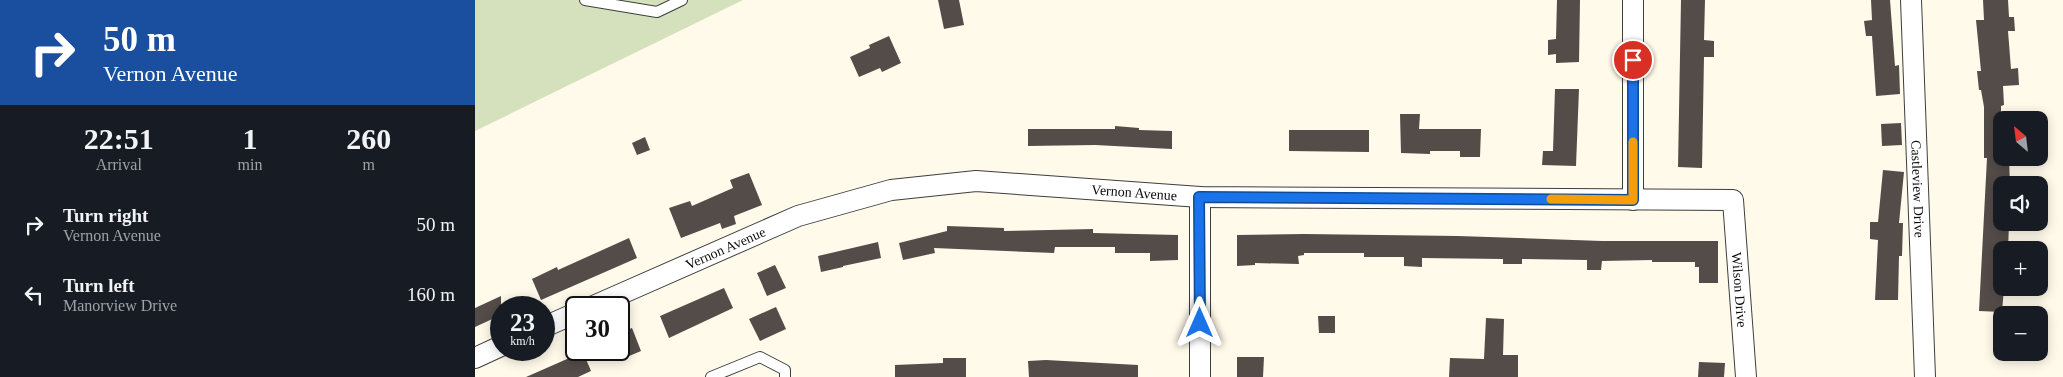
<!DOCTYPE html>
<html lang="en">
<head>
<meta charset="utf-8">
<style>
  :root { --surface:#171b24; --page:#20242c; --text:#f1f3f6; --muted:#9ea1a6 }
  body { margin:0; font-family:Georgia,serif; background:var(--page); color:var(--text); height:100vh; display:flex; flex-direction:column; font-size:19px; white-space:nowrap }
  * { box-sizing:border-box; margin:0 }
  p { font-size:16px; color:var(--muted) }
  .icon { flex:none; width:28px; height:28px; fill:none; stroke:currentColor; stroke-width:2; stroke-linecap:round; stroke-linejoin:round }
  .map { position:relative; flex:1; overflow:hidden }
  .sheet { display:flex; flex-direction:column; background:var(--surface); width:475px }
  .sheet>* { flex:none }
  .hud { background:#1a4fa0; color:#fff; overflow:hidden }
  .needle { width:32px; rotate:332deg }
  .buttons { position:absolute; left:1518px; top:111px; display:grid; gap:10px }
  .buttons a { display:grid; place-items:center; width:55px; height:55px; border-radius:10px; background:var(--surface); box-shadow:0 2px 12px #0003; font-size:25px }
  .speed { position:absolute; left:15px; top:296px; display:flex; gap:10px; font-size:25px; font-weight:700; text-align:center }
  .speed>* { display:grid; place-content:center; width:65px; height:65px; border-radius:50%; background:var(--surface); box-shadow:0 2px 12px #0003; line-height:1 }
  .speed small { font-size:12px; font-weight:400 }
  .speed .limit { border:2px solid #111; border-radius:8px; background:#fff; color:#111 }
  .pin { position:absolute; display:grid; place-items:center; width:42px; height:42px; color:#fff; margin:-21px; border:2px solid #fff; border-radius:50%; box-shadow:0 1px 5px #0007 }
  .me { position:absolute; width:55px; margin:-28px; rotate:0deg; stroke-linejoin:round; filter:drop-shadow(0 0 4px #0008) }
  .turn { display:flex; align-items:center; gap:18px; height:105px; padding:0 20px; font-size:22px }
  .turn .icon { width:65px; height:65px; stroke-width:2.5 }
  .turn b { display:block; font-size:35px; line-height:42px }
  .eta { display:flex; justify-content:space-evenly; align-items:center; height:85px; text-align:center }
  .eta b { font-size:30px; font-weight:700; line-height:35px }
  ul { padding:0; list-style:none }
  li { display:flex; align-items:center; gap:15px; height:70px; padding:0 20px }
  li div { flex:1 }
  li b { display:block; font-size:19px }
  li em { font-style:normal }
  main { display:flex; flex:1; min-height:0 }
  .map>svg:first-child { display:block }
</style>
</head>
<body>
<main>
<section class="sheet">
<div class="hud">
<div class="turn"><svg class="icon" aria-label="right" viewBox="0 0 24 24"><path d="M7 20v-9h11M14 6l5 5-5 5"/></svg><div><b>50 m</b>Vernon Avenue</div></div>
</div>
<div class="eta">
<div><b>22:51</b><p>Arrival</p></div>
<div><b>1</b><p>min</p></div>
<div><b>260</b><p>m</p></div>
</div>
<ul>
<li><svg class="icon" aria-label="right" viewBox="0 0 24 24"><path d="M7 20v-9h11M14 6l5 5-5 5"/></svg><div><b>Turn right</b><p>Vernon Avenue</p></div><em>50 m</em></li>
<li><svg class="icon" aria-label="left" viewBox="0 0 24 24"><path d="M17 20v-9H6M10 6l-5 5 5 5"/></svg><div><b>Turn left</b><p>Manorview Drive</p></div><em>160 m</em></li>
</ul>
</section>
<div class="map">
<svg width="1588" height="377" viewBox="0 0 1588 377">
  <rect width="100%" height="100%" fill="#fffaea"/>
  <polygon fill="#d5e0bc" points="0,0 268,0 0,131"/>
  <g fill="#544c48">
    <polygon points="463,0 484,0 489,25 469,29"/>
    <polygon points="1082,0 1105,0 1104,62 1081,63 1081,54 1073,55 1073,40 1081,39"/>
    <polygon points="1206,0 1230,0 1229,40 1239,41 1239,57 1229,57 1227,168 1203,167"/>
    <polygon points="1396,0 1415,0 1420,66 1424,65 1425,94 1401,96 1397,36 1391,36 1389,21 1397,20"/>
    <polygon points="1508,0 1533,0 1534,17 1539,17 1540,31 1533,31 1536,69 1543,68 1544,85 1528,86 1529,105 1526,106 1526,158 1534,158 1535,185 1526,185 1526,224 1534,224 1533,250 1526,250 1526,288 1529,288 1527,312 1504,311 1512,158 1509,158 1509,107 1506,90 1504,90 1502,71 1506,71 1501,20 1509,20"/>
    <polygon points="414,36 426,63 407,72 405,68 384,77 375,57 395,48 394,45"/>
    <polygon points="1080,89 1104,89 1101,166 1067,165 1068,151 1078,151"/>
    <polygon points="925,114 945,114 944,129 1006,129 1005,157 985,157 985,151 955,151 955,154 926,153"/>
    <polygon points="1426,123 1427,145 1407,146 1406,124"/>
    <polygon points="640,126 664,128 664,130 697,131 697,149 620,145 553,146 553,129 640,129"/>
    <polygon points="814,130 894,130 894,152 814,151"/>
    <polygon points="170,137 175,150 162,155 157,143"/>
    <polygon points="1408,170 1429,172 1424,223 1428,223 1427,256 1424,256 1423,300 1400,300 1403,240 1395,239 1395,222 1403,222"/>
    <polygon points="274,173 287,205 259,216 261,224 247,229 245,223 206,238 194,208 215,201 217,206 258,188 255,180"/>
    <polygon points="472,226 529,228 529,231 618,229 618,233 703,235 703,260 675,261 675,253 640,253 640,247 580,247 579,253 459,248 460,253 428,260 424,243 472,231"/>
    <polygon points="829,234 983,236 1127,241 1243,241 1243,283 1224,283 1224,267 1220,267 1220,262 1177,262 1177,260 1127,261 1126,270 1112,270 1112,260 1047,259 1047,264 1028,264 1028,259 947,258 947,267 929,266 929,257 889,257 889,253 829,253 829,255 823,256 824,264 780,263 780,265 762,266 762,235"/>
    <polygon points="154,238 162,258 66,300 57,279 82,267 83,270"/>
    <polygon points="403,242 406,258 368,266 368,267 346,272 343,256"/>
    <polygon points="300,265 311,288 292,296 282,273"/>
    <polygon points="249,288 258,308 194,338 185,316"/>
    <polygon points="26,296 26,315 0,327 0,308"/>
    <polygon points="301,307 311,329 285,341 274,319"/>
    <polygon points="843,316 860,316 860,333 844,333"/>
    <polygon points="1011,318 1029,319 1028,355 1043,355 1043,377 974,377 975,358 1009,359"/>
    <polygon points="157,328 166,351 147,359 144,351 144,333"/>
    <polygon points="108,352 116,371 103,377 51,377"/>
    <polygon points="762,357 789,357 788,377 762,377"/>
    <polygon points="468,358 491,358 491,377 420,377 420,365 468,363"/>
    <polygon points="571,360 663,365 663,377 554,377 553,361"/>
    <polygon points="1224,362 1250,363 1249,377 1223,377"/>
  </g>
  <g fill="none" stroke-linecap="round" stroke-linejoin="round">
    <defs>
      <g id="service">
        <polyline points="110,0 182,12 207,0"/>
        <polyline points="236,377 285,357 310,370 310,377"/>
      </g>
      <g id="minor">
        <polyline points="1158,0 1158,200"/>
        <path id="s1" d="M 1436,0 L 1450,377"/>
        <polyline points="725,197 725,377"/>
        <path id="s2" d="M 114,308 L 323,216 L 416,190 L 501,181 L 725,197 L 1258,200 L 1271,377"/>
        <polyline points="69,327 101,313"/>
        <polyline points="0,358 26,346"/>
      </g>
    </defs>
    <use href="#service" stroke="#3e3e3e" stroke-width="12"/>
    <use href="#minor" stroke="#3e3e3e" stroke-width="22"/>
    <use href="#service" stroke="#fff" stroke-width="10"/>
    <use href="#minor" stroke="#fff" stroke-width="20"/>
  </g>
  <g fill="none" stroke-linecap="round" stroke-linejoin="round">
    <defs>
      <polyline id="route" points="725,323 724,197 1158,200 1158,60"/>
    </defs>
    <use href="#route" stroke="#114b97" stroke-width="12"/>
    <use href="#route" stroke="#1a73e8" stroke-width="9"/>
    <polyline stroke="#f59e0b" stroke-width="9" points="1076,199 1158,200 1158,142"/>
  </g>
  <g text-anchor="middle" dominant-baseline="central" stroke-width="5" stroke-linejoin="round" paint-order="stroke">
    <g font-size="14" fill="#0b0b0b" stroke="#fff">
      <text stroke="none"><textPath href="#s1" startOffset="189">Castleview Drive</textPath></text>
      <text stroke="none"><textPath href="#s2" startOffset="569">Vernon Avenue</textPath></text>
      <text stroke="none"><textPath href="#s2" startOffset="149">Vernon Avenue</textPath></text>
      <text stroke="none"><textPath href="#s2" startOffset="1258">Wilson Drive</textPath></text>
    </g>
  </g>
</svg>
<div class="buttons">
<a><svg class="needle" viewBox="-14 -14 28 28"><path d="M0-13l5 13h-10z" fill="#e53935"/><path d="M0 13l5-13h-10z" fill="#9ea1a6"/></svg></a>
<a><svg class="icon" aria-label="sound" viewBox="0 0 24 24"><path d="M4 9h4l5-4v14l-5-4H4zM17 9q2 3 0 6"/></svg></a>
<a>+</a>
<a>−</a>
</div>
<div class="speed"><div>23<small>km/h</small></div><div class="limit">30</div></div>
<div class="pin" style="left:1158px;top:60px;background:#d93025"><svg class="icon" aria-label="arrive" viewBox="0 0 24 24"><path d="M6 21V4h12l-3 4 3 4H6"/></svg></div>
<svg class="me" style="left:725px;top:323px" viewBox="-20 -20 40 40"><path d="M0-17L14 15 0 8-14 15z" fill="#1a73e8" stroke="#fff" stroke-width="4"/></svg>
</div>
</main>
</body>
</html>
